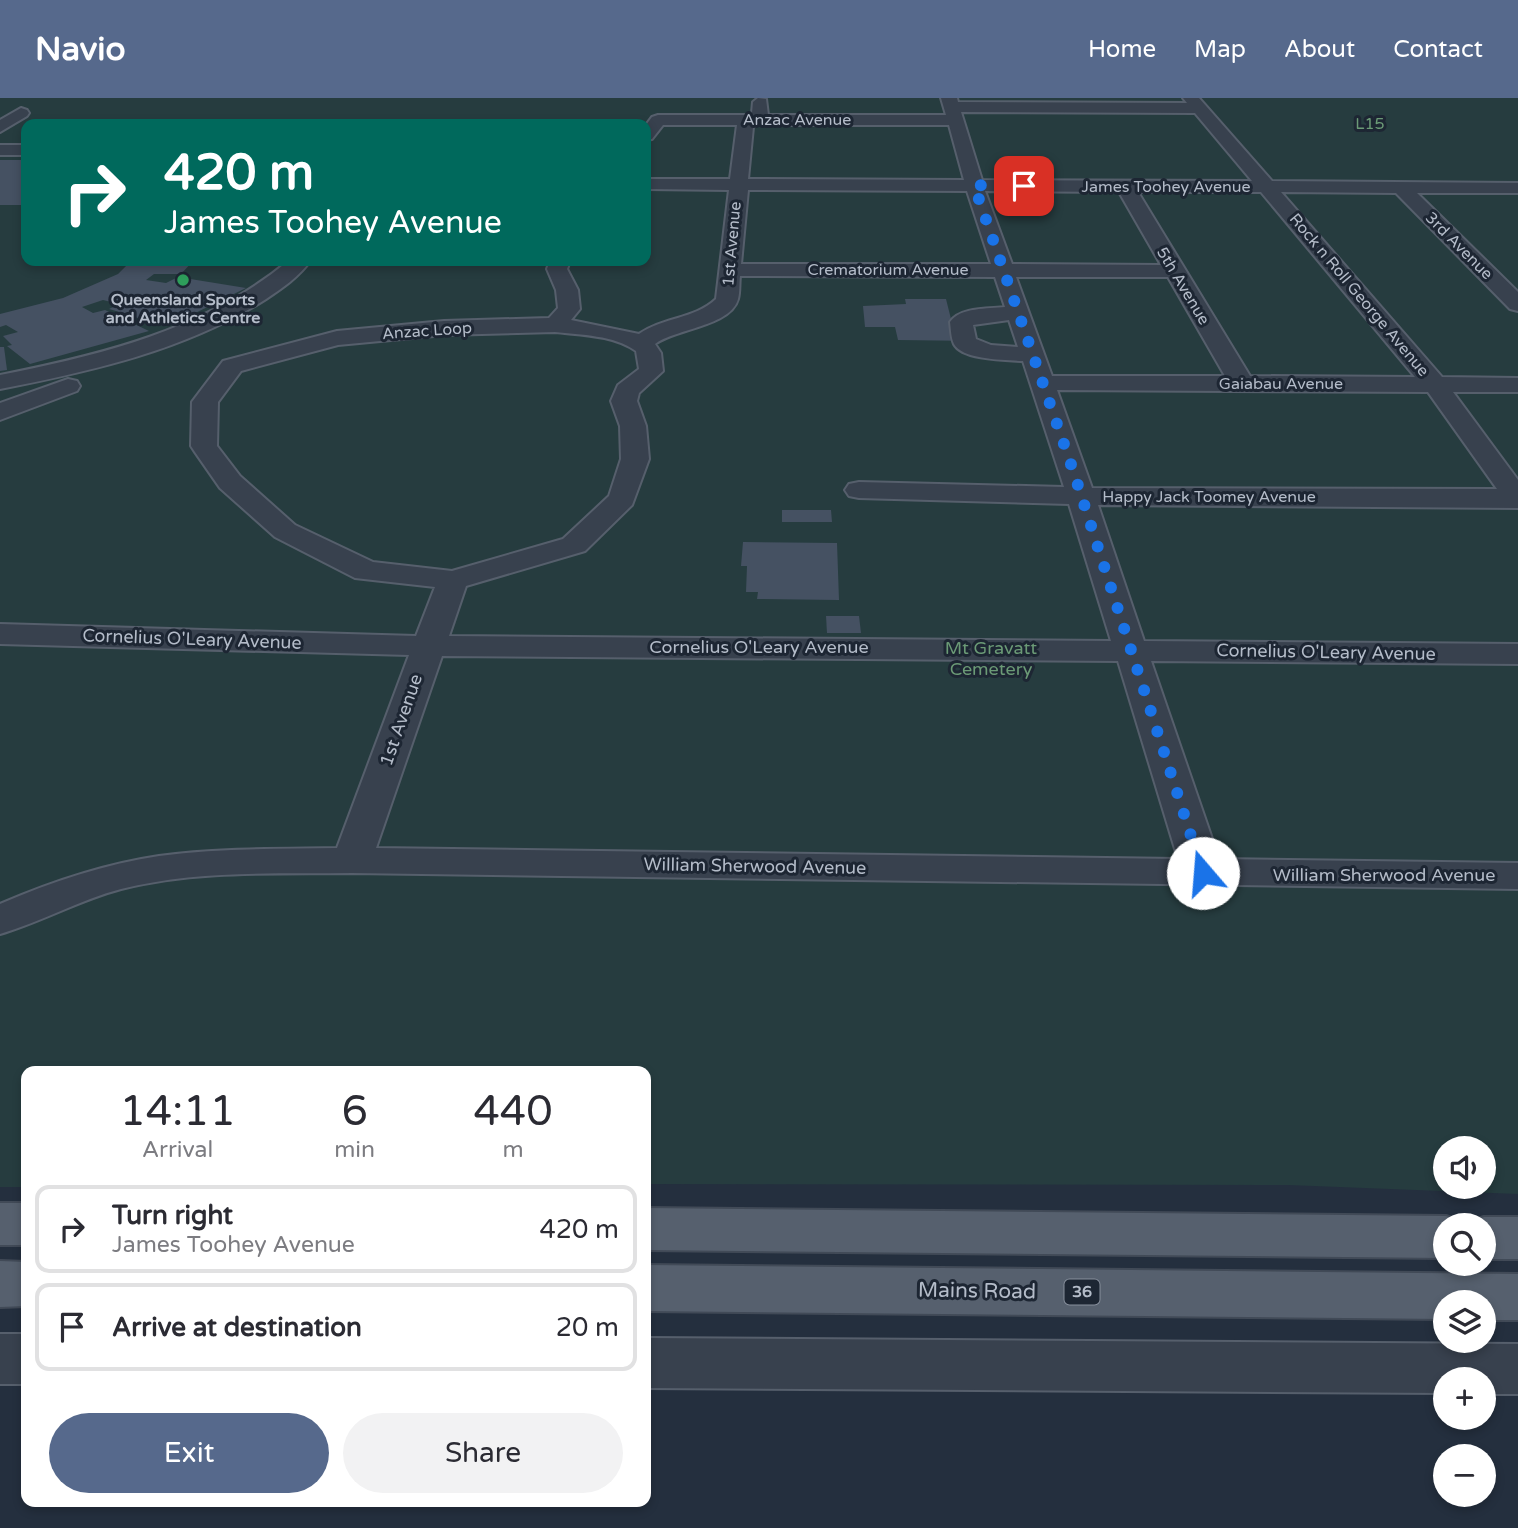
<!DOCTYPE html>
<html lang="en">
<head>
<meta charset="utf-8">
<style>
  :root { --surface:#fff; --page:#f2f2f3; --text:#2b2b33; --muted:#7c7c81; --line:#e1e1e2; --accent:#56698c }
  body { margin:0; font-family:"Varela Round",sans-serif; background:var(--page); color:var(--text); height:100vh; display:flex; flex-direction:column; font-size:26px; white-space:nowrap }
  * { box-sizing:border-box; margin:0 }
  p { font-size:23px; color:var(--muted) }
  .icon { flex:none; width:38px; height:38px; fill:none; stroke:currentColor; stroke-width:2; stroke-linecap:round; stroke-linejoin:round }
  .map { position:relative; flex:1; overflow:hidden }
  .details { position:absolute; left:21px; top:968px; width:630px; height:441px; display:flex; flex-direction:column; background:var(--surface); border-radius:14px; box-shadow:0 4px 10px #0003 }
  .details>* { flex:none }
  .guide { position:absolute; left:21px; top:21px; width:630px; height:147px; border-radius:14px; box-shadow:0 4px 10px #0003; background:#00695c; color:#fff; overflow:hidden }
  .controls { position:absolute; left:1433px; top:1038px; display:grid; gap:14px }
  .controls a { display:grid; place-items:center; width:63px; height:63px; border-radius:50%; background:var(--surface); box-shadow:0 4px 10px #0003; font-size:35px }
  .pin { position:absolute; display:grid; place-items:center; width:60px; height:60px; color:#fff; margin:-30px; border-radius:14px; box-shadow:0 4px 10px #0006 }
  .me { position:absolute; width:77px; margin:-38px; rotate:342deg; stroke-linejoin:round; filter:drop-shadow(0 0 5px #0008) }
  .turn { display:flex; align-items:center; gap:24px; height:147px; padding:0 28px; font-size:32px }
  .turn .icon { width:91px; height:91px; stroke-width:2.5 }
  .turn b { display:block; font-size:49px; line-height:60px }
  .eta { display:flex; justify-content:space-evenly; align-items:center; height:119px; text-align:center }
  .eta b { font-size:42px; font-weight:600; line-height:49px }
  .action { display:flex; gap:14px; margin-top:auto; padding:14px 28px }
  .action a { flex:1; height:80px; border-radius:42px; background:var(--accent); color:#fff; font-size:28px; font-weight:600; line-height:80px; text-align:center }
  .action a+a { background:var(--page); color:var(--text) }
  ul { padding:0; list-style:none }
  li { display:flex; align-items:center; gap:21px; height:88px; margin:0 14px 10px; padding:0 14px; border:4px solid var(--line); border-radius:14px }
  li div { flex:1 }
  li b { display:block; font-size:26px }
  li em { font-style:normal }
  header { display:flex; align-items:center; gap:42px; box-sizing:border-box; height:98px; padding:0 35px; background:var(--accent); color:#fff }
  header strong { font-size:33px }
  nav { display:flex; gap:38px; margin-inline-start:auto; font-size:24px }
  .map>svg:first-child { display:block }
</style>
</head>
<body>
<header>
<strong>Navio</strong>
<nav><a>Home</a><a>Map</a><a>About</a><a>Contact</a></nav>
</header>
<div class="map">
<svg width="1518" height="1430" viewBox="0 0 1518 1430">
  <rect width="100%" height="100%" fill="#242f3e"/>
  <path fill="#263c3f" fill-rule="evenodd" d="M 0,0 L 1518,0 L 1518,1096 L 1288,1087 L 646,1086 L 646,973 L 26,973 L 26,1089 L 0,1089 ZM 26,26 L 646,26 L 646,163 L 26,163 ZM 1446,1050 L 1484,1050 L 1484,1088 L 1446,1088 Z"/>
  <g fill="#455162">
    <rect x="0" y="62" width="26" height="45"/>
    <polygon points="131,163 193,163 181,176 154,176 146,182 166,185 178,179 246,190 171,227 124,217 126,216 109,211 119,206 103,202 82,209 93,215 105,212 149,233 30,266 7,248 12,247 3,238 18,234 6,227 0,229 0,216 63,200 118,176"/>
    <polygon points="905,201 946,201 952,225 976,243 898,242 895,229 865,229 863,208 906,206"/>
    <polygon points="0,249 4,249 7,272 0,273"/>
    <polygon points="782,412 831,412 832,424 782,424"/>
    <polygon points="743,444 837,445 839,502 757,501 758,494 746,494 747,468 741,468"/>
    <polygon points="826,518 859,518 861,535 827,535"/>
  </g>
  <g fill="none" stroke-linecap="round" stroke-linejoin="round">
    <defs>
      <g id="minor">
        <path d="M 758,0 L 766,1 L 768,17 L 946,17 L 941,0 L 957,0 L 958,4 L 1187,5 L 1183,0 L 1199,0 L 1272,83 L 1518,85 L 1518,95 L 1417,95 L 1518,194 L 1518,213 L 1510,211 L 1396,95 L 1281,94 L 1442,279 L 1518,280 L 1518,294 L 1453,294 L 1518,382 L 1518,410 L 1098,407 L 1144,543 L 1518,546 L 1518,566 L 1151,563 L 1219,761 L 1518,765 L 1518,791 L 352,775 C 276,776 196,772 121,791 C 79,802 41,824 0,836 L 0,806 C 51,784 105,766 159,758 C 218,750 277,751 337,750 L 409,557 L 0,546 L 0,526 L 416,538 L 435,489 L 355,480 L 275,439 L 220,390 L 195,354 L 191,348 L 192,304 L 223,263 L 337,233 L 444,223 L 549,220 L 558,210 L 556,192 L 547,171 L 550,163 L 570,163 L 567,171 L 578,192 L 580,211 L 571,222 L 639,236 C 663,219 695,221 716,201 L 729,92 L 646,91 L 646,81 L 730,81 L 737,27 L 663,27 L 652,41 L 646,42 L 646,27 L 652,19 L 658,17 L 749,17 L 752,15 L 753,4 ZM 961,14 L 1195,15 L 1252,83 L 982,82 ZM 756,27 L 949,27 L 964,82 L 748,81 L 753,29 ZM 748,92 L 967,93 L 991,166 L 741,166 ZM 985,93 L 1119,94 L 1161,167 L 1012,166 ZM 1138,94 L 1261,94 L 1415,279 L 1250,278 ZM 740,178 L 995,179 L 1005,209 C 988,211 960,209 950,224 C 951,231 951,240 954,246 C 962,262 1007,262 1023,263 L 1064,389 L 859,384 L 849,386 L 845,392 L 849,398 L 859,400 L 1069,406 L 1111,543 L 449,538 L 466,488 L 585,453 L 632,407 L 649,361 L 646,328 L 637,303 L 639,295 L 663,273 L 661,255 L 655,246 C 675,231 731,228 738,201 C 740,194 739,186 740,178 ZM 1016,179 L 1168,179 L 1225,278 L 1052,278 ZM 1009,222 L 1018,249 L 991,247 L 976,241 L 973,227 ZM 555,234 C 581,237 614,237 636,253 L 639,271 L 618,287 L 611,303 L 620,328 L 621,361 L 609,398 L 563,441 L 452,473 L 373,464 L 295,427 L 240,378 L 217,348 L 218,304 L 241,273 L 338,247 L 444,237 ZM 1057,292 L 1428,294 L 1497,391 L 1092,390 ZM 442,558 L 1118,563 L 1178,761 L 376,750 Z"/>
        <polygon points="21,10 27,12 29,15 27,18 0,34 0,22"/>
        <rect x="0" y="47" width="26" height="10"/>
        <path d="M 288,163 L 310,163 C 300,178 281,191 266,201 C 186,252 92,273 0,291 L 0,277 C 102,257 207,231 288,163 Z"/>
        <polygon points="68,281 77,283 80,288 77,293 0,322 0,305"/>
        <rect x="0" y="1236" width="26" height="50"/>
        <polygon points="646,1240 1518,1246 1518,1296 1484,1296 1484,1281 1446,1281 1446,1295 646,1290"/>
      </g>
      <g id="major">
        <rect x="0" y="1105" width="26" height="42"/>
        <polygon points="646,1110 1446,1118 1465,1125 1484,1119 1518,1119 1518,1161 1484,1161 1484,1127 1446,1127 1446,1160 646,1152"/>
        <polygon points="0,1163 26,1164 26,1208 0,1209"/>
        <polygon points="646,1167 1518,1176 1518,1222 1484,1222 1484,1204 1446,1204 1446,1221 646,1213"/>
      </g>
    </defs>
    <use href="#minor" stroke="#565f6c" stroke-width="4"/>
    <use href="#major" stroke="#414a57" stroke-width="4"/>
    <use href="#minor" fill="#38414e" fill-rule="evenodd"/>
    <use href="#major" fill="#56606e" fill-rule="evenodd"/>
  </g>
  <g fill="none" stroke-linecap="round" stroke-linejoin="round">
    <polyline stroke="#1a73e8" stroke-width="12" stroke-dasharray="0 21.6" points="1024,88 974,87 1074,375 1203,775"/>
  </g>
  <circle fill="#2e9e5b" stroke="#1d2633" stroke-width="2.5" cx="183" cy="182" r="7"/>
  <g text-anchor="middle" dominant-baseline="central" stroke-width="6" stroke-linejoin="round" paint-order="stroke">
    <g font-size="16" fill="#b4bcc9" stroke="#1d2633">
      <text x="797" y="22">Anzac Avenue</text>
      <text x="1166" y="89">James Toohey Avenue</text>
      <text transform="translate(732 146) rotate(-85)">1st Avenue</text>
      <text transform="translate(1459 148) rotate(45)">3rd Avenue</text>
      <text x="888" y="172">Crematorium Avenue</text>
      <text transform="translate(1183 188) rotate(59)">5th Avenue</text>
      <text transform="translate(1359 197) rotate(50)">Rock n Roll George Avenue</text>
      <text transform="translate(427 233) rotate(-4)">Anzac Loop</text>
      <text x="1281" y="286">Gaiabau Avenue</text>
      <text x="1209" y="399">Happy Jack Toomey Avenue</text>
    </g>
    <g font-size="16" fill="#6b9a76" stroke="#1d2633">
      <text x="1370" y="26">L15</text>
    </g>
    <g font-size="16" font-weight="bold" fill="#b4bcc9" stroke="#1d2633">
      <text x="183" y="202">Queensland Sports<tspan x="183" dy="18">and Athletics Centre</tspan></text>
    </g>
    <rect fill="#1d2633" stroke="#878f9c" stroke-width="2" x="1064.5" y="1181.5" width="35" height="25" rx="5"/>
    <g font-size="16" font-weight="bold" fill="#b4bcc9">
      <text x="1082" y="1194">36</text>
    </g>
    <g font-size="18" fill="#b4bcc9" stroke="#1d2633">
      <text transform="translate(192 541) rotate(2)">Cornelius O'Leary Avenue</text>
      <text x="759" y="549">Cornelius O'Leary Avenue</text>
      <text transform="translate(1326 554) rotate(1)">Cornelius O'Leary Avenue</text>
      <text transform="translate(401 622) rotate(-71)">1st Avenue</text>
      <text transform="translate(755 768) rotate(1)">William Sherwood Avenue</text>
      <text x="1384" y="777">William Sherwood Avenue</text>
    </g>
    <g font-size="18" fill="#6b9a76" stroke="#1d2633">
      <text x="991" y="550">Mt Gravatt<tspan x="991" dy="21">Cemetery</tspan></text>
    </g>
    <g font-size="21" fill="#b4bcc9" stroke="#1d2633">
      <text transform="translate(977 1193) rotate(1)">Mains Road</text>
    </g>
  </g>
</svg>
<div class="controls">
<a><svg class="icon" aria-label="sound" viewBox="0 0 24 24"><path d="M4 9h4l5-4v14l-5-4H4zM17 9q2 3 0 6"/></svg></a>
<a><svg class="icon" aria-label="search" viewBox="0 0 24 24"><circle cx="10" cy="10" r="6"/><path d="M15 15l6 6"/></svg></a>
<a><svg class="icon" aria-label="layers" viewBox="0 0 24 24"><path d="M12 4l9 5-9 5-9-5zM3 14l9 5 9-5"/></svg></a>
<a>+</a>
<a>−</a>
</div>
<div class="pin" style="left:1024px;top:88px;background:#d93025"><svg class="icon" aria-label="arrive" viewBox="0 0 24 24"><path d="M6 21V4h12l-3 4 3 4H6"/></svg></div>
<svg class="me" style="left:1203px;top:775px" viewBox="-20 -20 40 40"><circle r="19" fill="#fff"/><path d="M0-13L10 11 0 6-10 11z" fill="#1a73e8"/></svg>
<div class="guide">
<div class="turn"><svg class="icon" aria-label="right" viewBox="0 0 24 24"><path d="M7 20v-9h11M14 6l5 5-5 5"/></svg><div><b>420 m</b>James Toohey Avenue</div></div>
</div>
<section class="details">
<div class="eta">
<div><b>14:11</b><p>Arrival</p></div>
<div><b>6</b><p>min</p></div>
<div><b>440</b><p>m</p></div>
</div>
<ul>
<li><svg class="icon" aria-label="right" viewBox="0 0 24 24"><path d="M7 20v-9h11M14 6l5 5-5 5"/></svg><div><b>Turn right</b><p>James Toohey Avenue</p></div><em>420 m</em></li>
<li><svg class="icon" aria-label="arrive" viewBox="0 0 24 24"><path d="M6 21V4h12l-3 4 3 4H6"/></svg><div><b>Arrive at destination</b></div><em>20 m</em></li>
</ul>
<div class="action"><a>Exit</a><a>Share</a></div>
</section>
</div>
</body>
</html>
